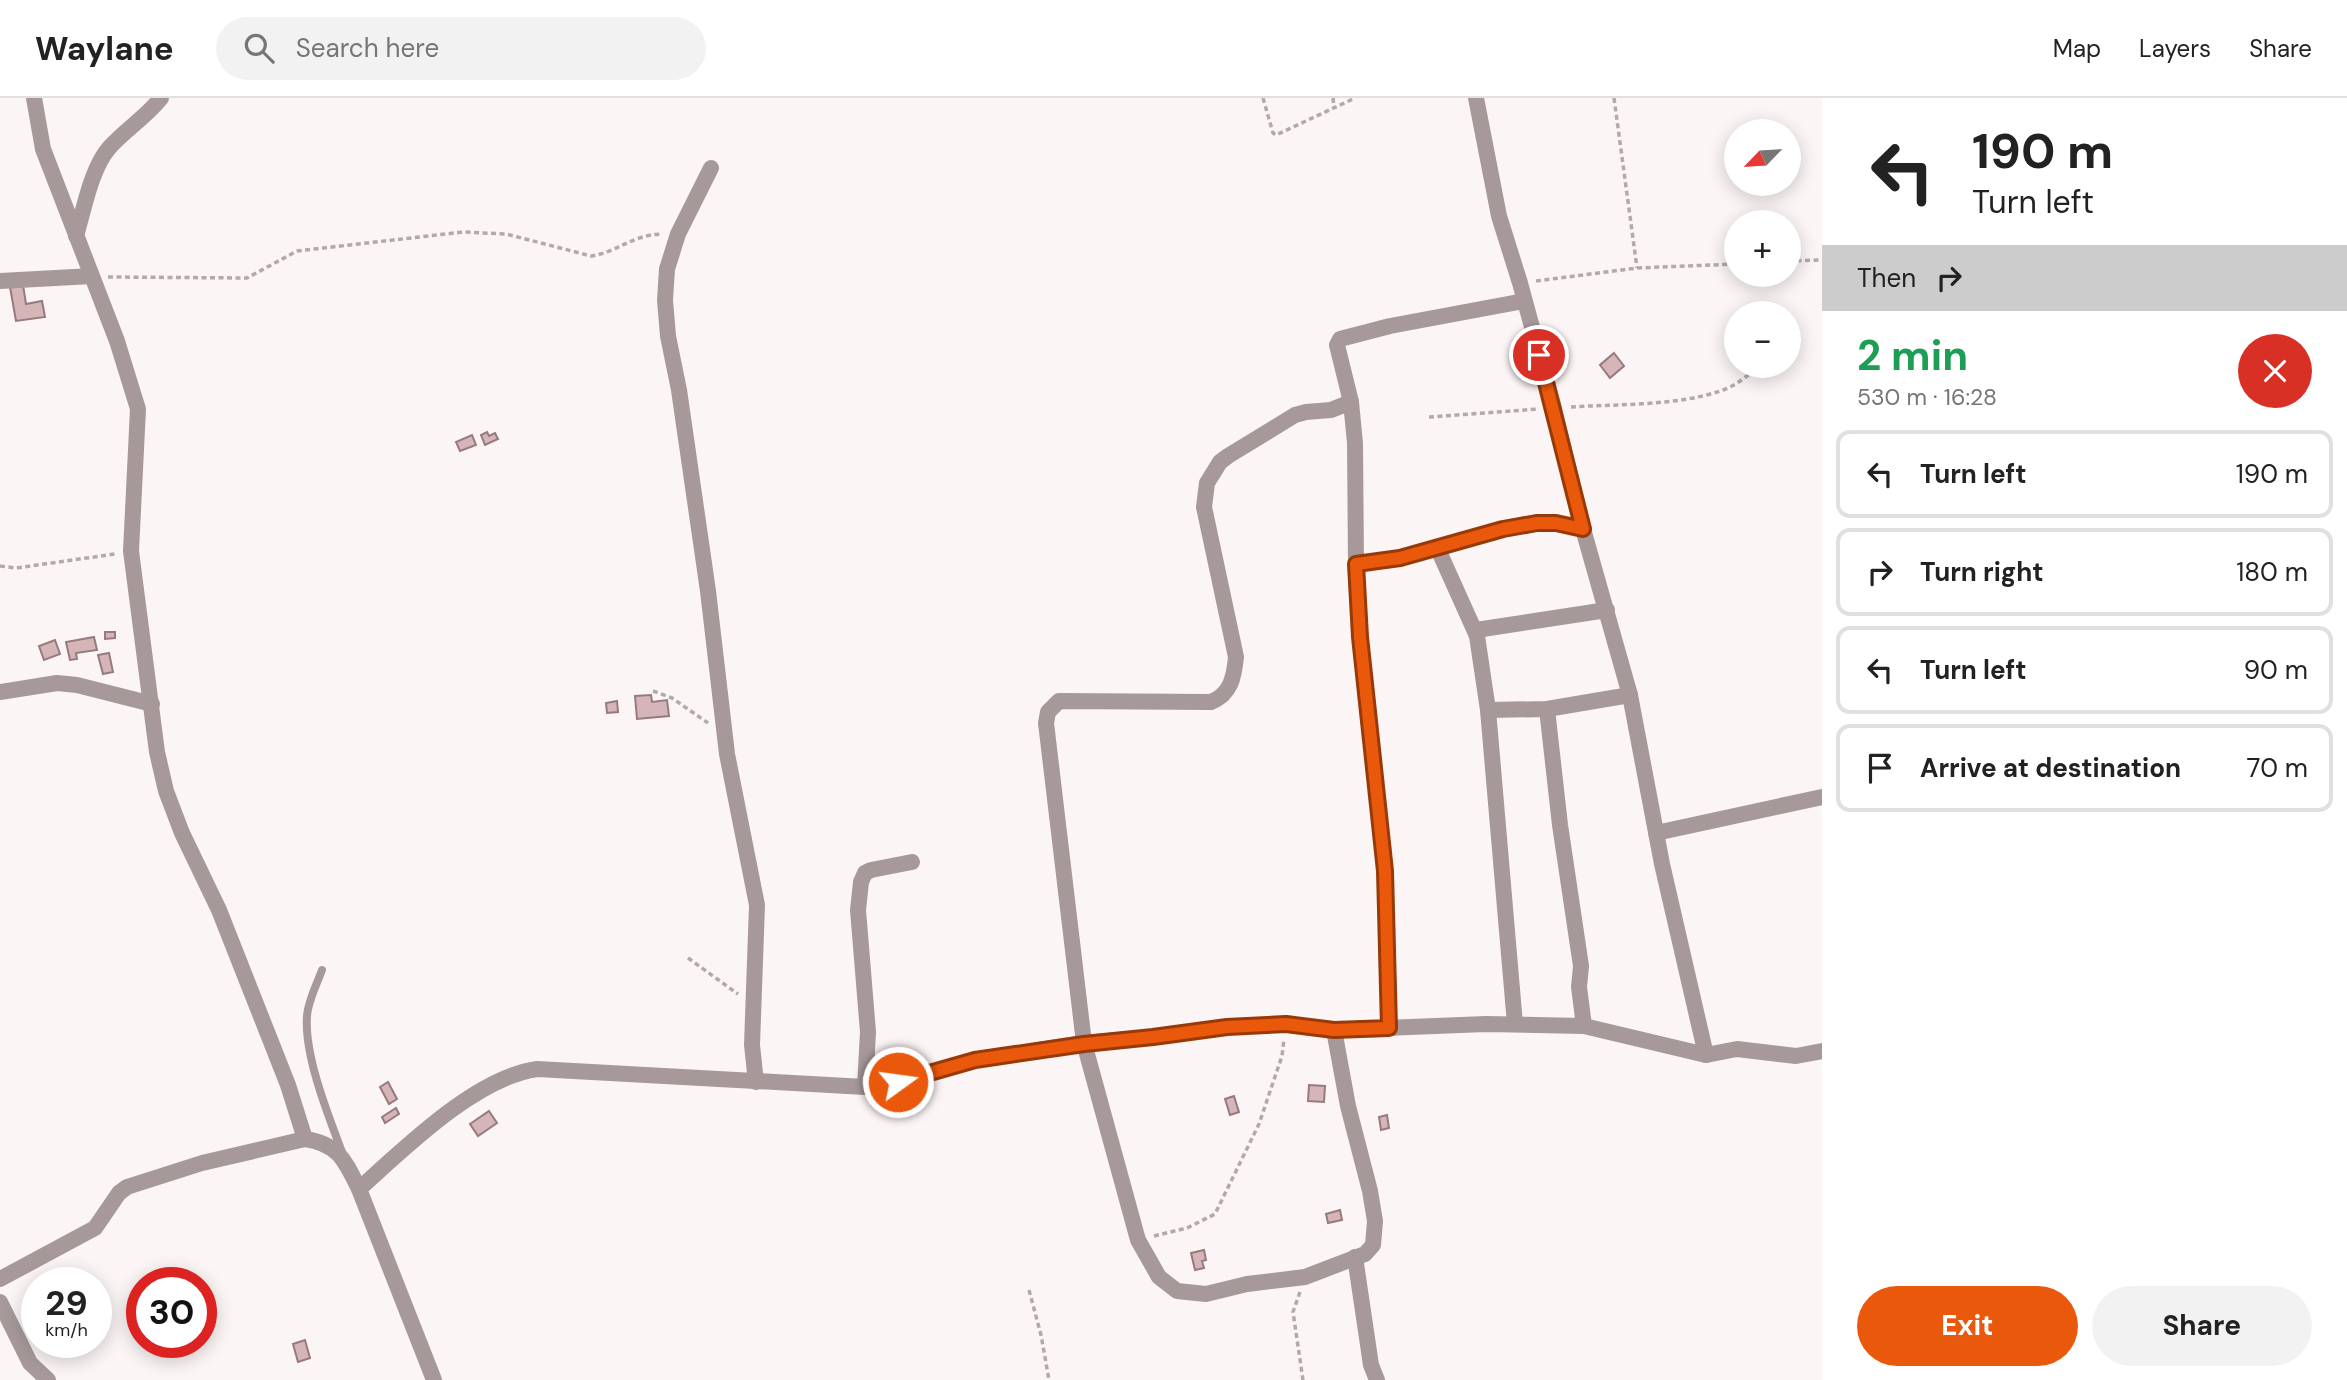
<!DOCTYPE html>
<html lang="en">
<head>
<meta charset="utf-8">
<style>
  :root { --surface:#fff; --page:#f2f2f2; --text:#222; --muted:#767676; --line:#e0e0e0; --accent:#ea580c }
  body { margin:0; font-family:"DM Sans",sans-serif; background:var(--page); color:var(--text); height:100vh; display:flex; flex-direction:column; font-size:26px; white-space:nowrap }
  * { box-sizing:border-box; margin:0 }
  p { font-size:23px; color:var(--muted) }
  .icon { flex:none; width:38px; height:38px; fill:none; stroke:currentColor; stroke-width:2; stroke-linecap:round; stroke-linejoin:round }
  .map { position:relative; flex:1; overflow:hidden }
  .sheet { display:flex; flex-direction:column; background:var(--surface); width:525px }
  .sheet>* { flex:none }
  .hud { background:#fff; color:var(--text); overflow:hidden }
  .needle { width:46px; rotate:245deg }
  .buttons { position:absolute; left:1724px; top:21px; display:grid; gap:14px }
  .buttons a { display:grid; place-items:center; width:77px; height:77px; border-radius:50%; background:var(--surface); box-shadow:0 4px 18px #0003; font-size:35px }
  .speed { position:absolute; left:21px; top:1169px; display:flex; gap:14px; font-size:35px; font-weight:700; text-align:center }
  .speed>* { display:grid; place-content:center; width:91px; height:91px; border-radius:50%; background:var(--surface); box-shadow:0 4px 18px #0003; line-height:1 }
  .speed small { font-size:18px; font-weight:400 }
  .speed .limit { border:10px solid #d22; background:#fff; color:#111 }
  .pin { position:absolute; display:grid; place-items:center; width:60px; height:60px; color:#fff; margin:-30px; border:4px solid #fff; border-radius:50%; box-shadow:0 2px 7px #0007 }
  .me { position:absolute; width:77px; margin:-38px; rotate:76deg; stroke-linejoin:round; filter:drop-shadow(0 0 5px #0008) }
  .turn { display:flex; align-items:center; gap:24px; height:147px; padding:0 35px; font-size:32px }
  .turn .icon { width:91px; height:91px; stroke-width:2.5 }
  .turn b { display:block; font-size:49px; line-height:60px }
  .then { display:flex; align-items:center; height:66px; padding:0 35px; background:#0003; gap:14px; font-size:26px }
  .round { display:grid; place-items:center; flex:none; width:74px; height:74px; border-radius:37px; background:var(--page) }
  .overview { display:flex; align-items:center; justify-content:space-between; height:119px; padding:0 35px }
  h1 { font-size:42px; font-weight:700; line-height:52px; color:#1e9e55 }
  .cta { display:flex; gap:14px; margin-top:auto; padding:14px 35px }
  .cta a { flex:1; height:80px; border-radius:42px; background:var(--accent); color:#fff; font-size:28px; font-weight:700; line-height:80px; text-align:center }
  .cta a+a { background:var(--page); color:var(--text) }
  ul { padding:0; list-style:none }
  li { display:flex; align-items:center; gap:21px; height:88px; margin:0 14px 10px; padding:0 21px; border:4px solid var(--line); border-radius:14px }
  li div { flex:1 }
  li b { display:block; font-size:26px }
  li em { font-style:normal }
  header { display:flex; align-items:center; gap:42px; box-sizing:border-box; height:98px; padding:0 35px; background:var(--surface); border-bottom:2px solid var(--line) }
  header strong { font-size:33px }
  nav { display:flex; gap:38px; margin-inline-start:auto; font-size:24px }
  .search { width:490px; height:63px; background:var(--page); display:flex; align-items:center; gap:18px; box-sizing:border-box; padding:0 24px; border-radius:38px; color:var(--muted); font-size:26px }
  main { display:flex; flex:1; min-height:0 }
  .map>svg:first-child { display:block }
</style>
</head>
<body>
<header>
<strong>Waylane</strong>
<div class="search"><svg class="icon" aria-label="search" viewBox="0 0 24 24"><circle cx="10" cy="10" r="6"/><path d="M15 15l6 6"/></svg>Search here</div>
<nav><a>Map</a><a>Layers</a><a>Share</a></nav>
</header>
<main>
<div class="map">
<svg width="1822" height="1282" viewBox="0 0 1822 1282">
  <rect width="100%" height="100%" fill="#fcf5f6"/>
  <g fill="#d5b5b8" stroke="#977a7d" stroke-width="2">
    <polygon points="23,187 26,206 42,203 45,219 16,223 10,189"/>
    <polygon points="1614,255 1624,268 1610,280 1600,267"/>
    <polygon points="487,334 489,338 495,335 498,341 485,347 481,337"/>
    <polygon points="472,337 476,347 460,353 456,344"/>
    <polygon points="105,534 115,534 115,540 105,541"/>
    <polygon points="94,539 97,552 76,555 77,561 70,562 66,544"/>
    <polygon points="55,542 60,556 44,562 39,548"/>
    <polygon points="109,555 113,574 103,576 98,557"/>
    <polygon points="651,597 652,604 667,602 669,618 637,621 635,598"/>
    <polygon points="617,603 618,614 607,615 606,605"/>
    <polygon points="388,984 397,1001 389,1006 380,989"/>
    <polygon points="1309,987 1325,988 1324,1004 1308,1003"/>
    <polygon points="1234,998 1239,1014 1230,1017 1225,1001"/>
    <polygon points="396,1010 399,1016 385,1025 382,1019"/>
    <polygon points="489,1013 497,1025 478,1038 470,1026"/>
    <polygon points="1387,1017 1389,1030 1381,1032 1379,1019"/>
    <polygon points="1340,1112 1342,1122 1328,1125 1326,1116"/>
    <polygon points="1204,1152 1206,1162 1202,1163 1204,1170 1195,1172 1191,1155"/>
    <polygon points="305,1242 310,1260 298,1264 293,1246"/>
  </g>
  <g fill="none" stroke-linecap="round" stroke-linejoin="round">
    <g stroke="#b2a9aa" stroke-width="3.5" stroke-dasharray="5 3.5" stroke-linecap="butt">
      <polyline points="1263,0 1273,35 1276,37 1355,0"/>
      <polyline points="1333,0 1334,10"/>
      <polyline points="1614,0 1637,170"/>
      <polyline points="1788,163 1819,162"/>
      <path d="M 108,179 L 247,180 L 297,153 L 463,134 L 506,136 L 591,158 C 618,154 631,137 662,136"/>
      <polyline points="1536,183 1637,170 1736,166"/>
      <path d="M 1571,309 C 1618,306 1679,308 1723,292 C 1737,287 1748,277 1759,268"/>
      <polyline points="1429,319 1539,311"/>
      <polyline points="0,468 16,470 115,456"/>
      <polyline points="653,593 672,600 708,625"/>
      <polyline points="688,860 738,896"/>
      <polyline points="1154,1138 1187,1130 1215,1116 1259,1026 1282,958 1284,941"/>
      <polyline points="1029,1192 1041,1237 1049,1282"/>
      <polyline points="1300,1194 1293,1214 1303,1282"/>
    </g>
    <path stroke="#a7999a" stroke-width="8" d="M 322,872 C 317,886 308,903 307,918 C 304,957 328,1017 342,1054"/>
    <g stroke="#a7999a" stroke-width="16">
      <path d="M 34,0 L 43,51 L 117,243 L 138,311 L 131,453 L 157,654 L 166,693 L 182,735 L 219,812 L 288,987 L 305,1041 C 339,1046 345,1063 359,1091"/>
      <polyline points="1476,0 1499,118 1520,185 1554,310 1583,431 1630,597 1662,766 1706,957"/>
      <polyline points="711,70 678,136 667,171 665,202 668,238 679,292 708,493 727,656 757,807 752,947 756,984"/>
      <path d="M 76,138 C 84,111 91,71 109,50 C 125,32 146,19 161,0"/>
      <polyline points="0,183 92,178"/>
      <polyline points="1437,449 1477,538 1488,612 1515,926"/>
      <polyline points="1356,466 1400,460 1503,431 1537,424 1556,425 1583,431"/>
      <polyline points="1476,532 1607,512"/>
      <polyline points="0,594 57,585 77,587 152,606"/>
      <polyline points="1547,611 1560,727 1581,868 1579,889 1584,928"/>
      <polyline points="1488,612 1547,611 1630,597"/>
      <polyline points="1656,735 1822,699"/>
      <polyline points="1389,930 1385,773 1360,539 1356,466 1355,345 1351,304 1337,247 1340,241 1390,228 1524,203"/>
      <path d="M 1334,932 L 1348,1008 L 1370,1093 L 1375,1123 L 1373,1147 L 1365,1156 L 1305,1179 L 1247,1186 L 1206,1196 L 1177,1193 L 1159,1179 L 1138,1142 L 1084,945 L 1046,625 L 1048,614 L 1059,603 L 1211,604 C 1231,596 1234,579 1236,559 L 1204,409 L 1207,385 L 1220,364 L 1228,358 L 1295,317 L 1306,314 L 1331,312 L 1351,304"/>
      <polyline points="865,989 868,934 858,812 861,784 865,775 871,772 912,764"/>
      <polyline points="1355,1159 1371,1267 1377,1282"/>
      <polyline points="0,1181 95,1130 119,1095 127,1089 202,1065 305,1041"/>
      <polyline points="0,1204 30,1265 48,1282"/>
      <path d="M 434,1282 L 359,1091 C 405,1050 475,980 537,971 L 865,989 L 898,984 L 975,962 L 1084,945 L 1153,939 L 1227,929 L 1286,926 L 1334,932 L 1486,926 L 1584,928 L 1706,957 L 1737,951 L 1796,958 L 1822,953"/>
    </g>
  </g>
  <g fill="none" stroke-linecap="round" stroke-linejoin="round">
    <defs>
      <polyline id="route" points="898,984 975,962 1084,946 1153,939 1227,929 1286,926 1334,932 1389,930 1385,773 1360,539 1356,466 1400,460 1503,431 1537,425 1556,425 1583,431 1539,257"/>
    </defs>
    <use href="#route" stroke="#983908" stroke-width="18"/>
    <use href="#route" stroke="#ea580c" stroke-width="12"/>
  </g>
</svg>
<div class="buttons">
<a><svg class="needle" viewBox="-14 -14 28 28"><path d="M0-13l5 13h-10z" fill="#e53935"/><path d="M0 13l5-13h-10z" fill="#767676"/></svg></a>
<a>+</a>
<a>−</a>
</div>
<div class="speed"><div>29<small>km/h</small></div><div class="limit">30</div></div>
<div class="pin" style="left:1539px;top:257px;background:#d93025"><svg class="icon" aria-label="arrive" viewBox="0 0 24 24"><path d="M6 21V4h12l-3 4 3 4H6"/></svg></div>
<svg class="me" style="left:898px;top:984px" viewBox="-20 -20 40 40"><circle r="17" fill="#ea580c" stroke="#fff" stroke-width="3"/><path d="M0-11L8 9 0 5-8 9z" fill="#fff"/></svg>
</div>
<section class="sheet">
<div class="hud">
<div class="turn"><svg class="icon" aria-label="left" viewBox="0 0 24 24"><path d="M17 20v-9H6M10 6l-5 5 5 5"/></svg><div><b>190 m</b>Turn left</div></div>
<div class="then">Then<svg class="icon" aria-label="right" viewBox="0 0 24 24"><path d="M7 20v-9h11M14 6l5 5-5 5"/></svg></div>
</div>
<div class="overview"><div><h1>2 min</h1><p>530 m · 16:28</p></div><a class="round" style="background:#d93025;color:#fff"><svg class="icon" aria-label="close" viewBox="0 0 24 24"><path d="M6 6l12 12M18 6L6 18"/></svg></a></div>
<ul>
<li><svg class="icon" aria-label="left" viewBox="0 0 24 24"><path d="M17 20v-9H6M10 6l-5 5 5 5"/></svg><div><b>Turn left</b></div><em>190 m</em></li>
<li><svg class="icon" aria-label="right" viewBox="0 0 24 24"><path d="M7 20v-9h11M14 6l5 5-5 5"/></svg><div><b>Turn right</b></div><em>180 m</em></li>
<li><svg class="icon" aria-label="left" viewBox="0 0 24 24"><path d="M17 20v-9H6M10 6l-5 5 5 5"/></svg><div><b>Turn left</b></div><em>90 m</em></li>
<li><svg class="icon" aria-label="arrive" viewBox="0 0 24 24"><path d="M6 21V4h12l-3 4 3 4H6"/></svg><div><b>Arrive at destination</b></div><em>70 m</em></li>
</ul>
<div class="cta"><a>Exit</a><a>Share</a></div>
</section>
</main>
</body>
</html>
